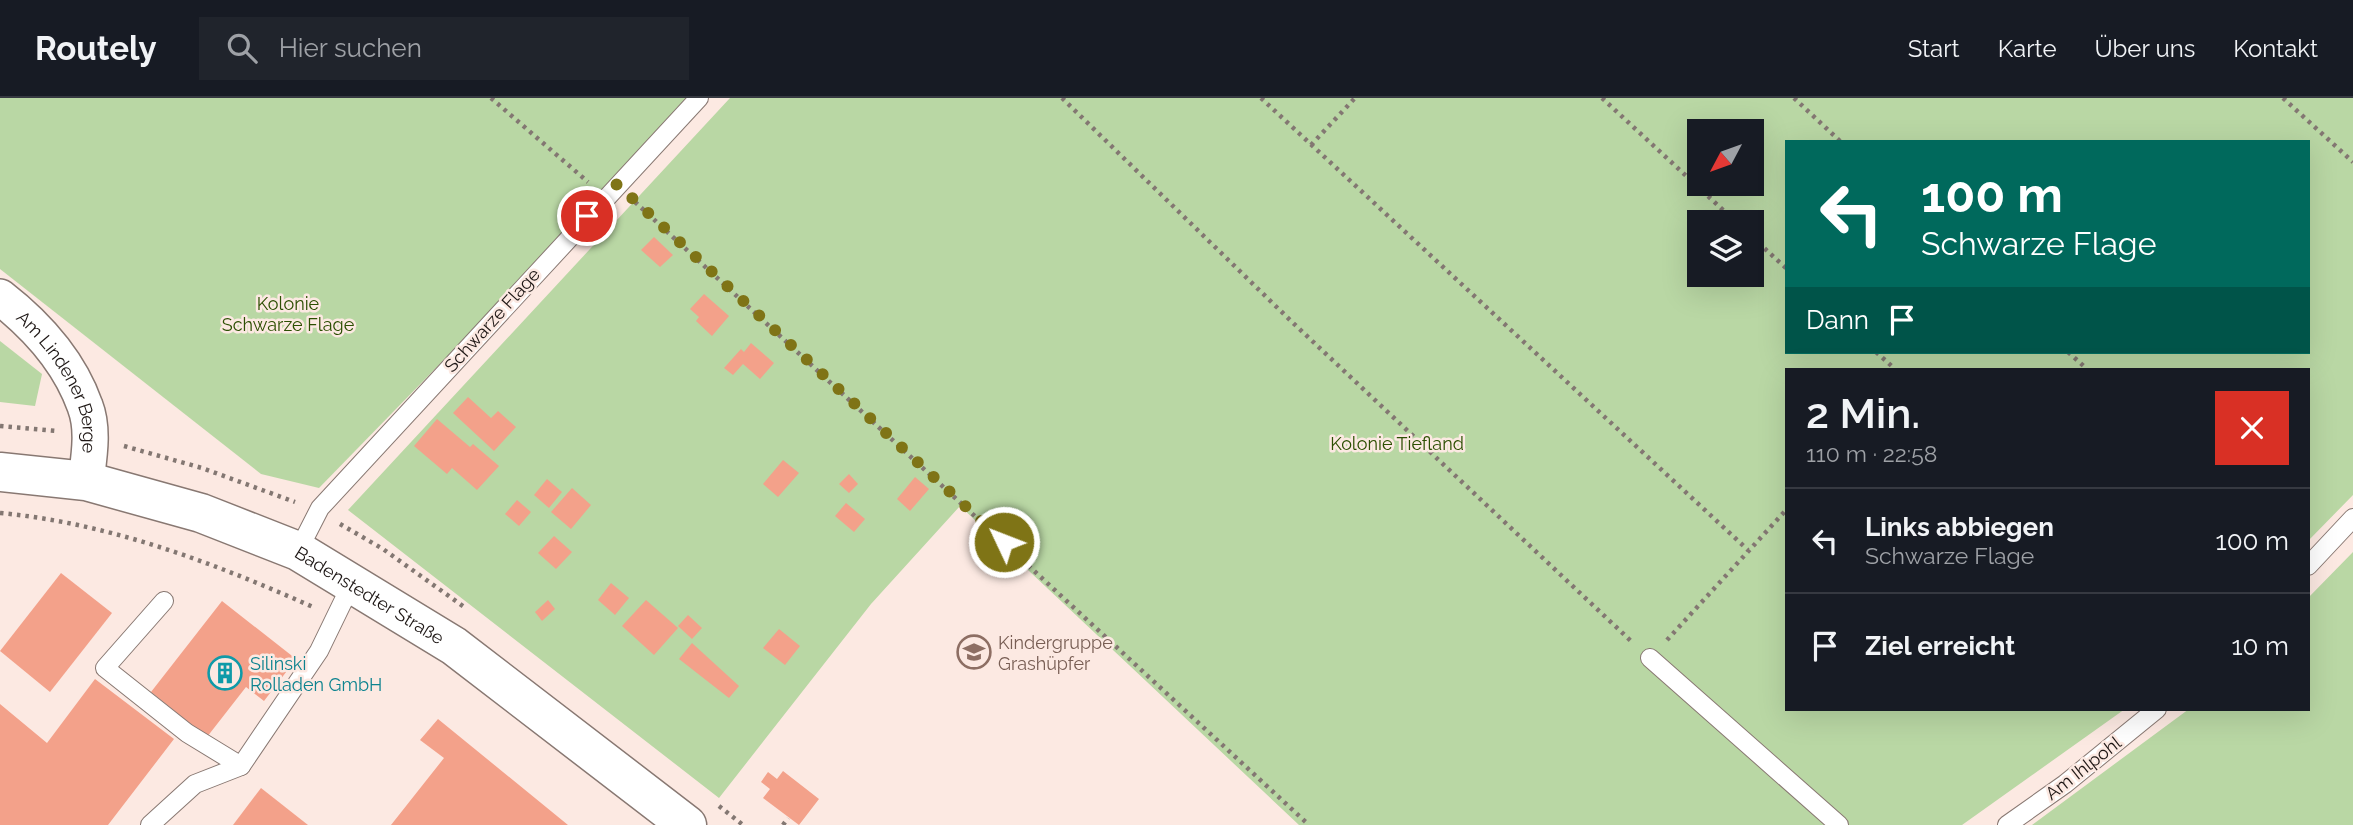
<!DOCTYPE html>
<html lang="de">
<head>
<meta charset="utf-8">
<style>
  :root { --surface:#171b24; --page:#20242c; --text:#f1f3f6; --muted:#9ea1a6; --line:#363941 }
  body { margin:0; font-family:Raleway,sans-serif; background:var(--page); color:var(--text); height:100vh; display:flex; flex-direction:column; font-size:26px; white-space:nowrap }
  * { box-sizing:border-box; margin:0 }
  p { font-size:23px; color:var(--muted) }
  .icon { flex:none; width:38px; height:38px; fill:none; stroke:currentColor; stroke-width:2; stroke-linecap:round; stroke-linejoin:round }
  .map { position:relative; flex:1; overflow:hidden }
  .details { position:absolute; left:1785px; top:270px; width:525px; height:343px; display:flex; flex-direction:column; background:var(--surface); border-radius:0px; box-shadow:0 7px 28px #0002 }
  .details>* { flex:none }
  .guide { position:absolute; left:1785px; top:42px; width:525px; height:214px; border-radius:0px; box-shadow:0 7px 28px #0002; background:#00695c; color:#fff; overflow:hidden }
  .needle { width:46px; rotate:229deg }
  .controls { position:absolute; left:1687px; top:21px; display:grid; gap:14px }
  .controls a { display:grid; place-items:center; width:77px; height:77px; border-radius:0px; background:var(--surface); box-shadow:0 7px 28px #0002; font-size:35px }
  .pin { position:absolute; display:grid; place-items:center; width:60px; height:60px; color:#fff; margin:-30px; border:4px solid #fff; border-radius:50%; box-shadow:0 2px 7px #0007 }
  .me { position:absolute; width:77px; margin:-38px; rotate:313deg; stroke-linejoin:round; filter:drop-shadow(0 0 5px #0008) }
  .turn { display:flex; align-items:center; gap:24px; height:147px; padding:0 21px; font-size:32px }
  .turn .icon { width:91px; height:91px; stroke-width:2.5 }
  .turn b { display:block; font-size:49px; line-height:60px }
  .then { display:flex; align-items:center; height:66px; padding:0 21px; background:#0003; gap:14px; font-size:26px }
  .round { display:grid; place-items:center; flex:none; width:74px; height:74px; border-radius:0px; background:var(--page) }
  .headline { display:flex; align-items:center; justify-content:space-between; height:119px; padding:0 21px }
  h1 { font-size:42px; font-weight:600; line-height:52px }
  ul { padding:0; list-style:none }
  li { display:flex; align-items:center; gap:21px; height:105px; padding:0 21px; border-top:2px solid var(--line) }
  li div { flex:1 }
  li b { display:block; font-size:26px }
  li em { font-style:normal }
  header { display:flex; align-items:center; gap:42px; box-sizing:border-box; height:98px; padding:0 35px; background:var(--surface); border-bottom:2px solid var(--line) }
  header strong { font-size:33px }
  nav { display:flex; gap:38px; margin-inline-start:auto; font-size:24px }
  .search { width:490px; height:63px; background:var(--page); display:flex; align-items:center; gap:18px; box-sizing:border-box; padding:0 24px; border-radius:0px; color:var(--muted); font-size:26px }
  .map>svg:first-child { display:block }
</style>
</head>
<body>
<header>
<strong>Routely</strong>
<div class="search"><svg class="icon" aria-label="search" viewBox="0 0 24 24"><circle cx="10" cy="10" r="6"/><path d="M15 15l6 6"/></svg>Hier suchen</div>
<nav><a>Start</a><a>Karte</a><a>Über uns</a><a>Kontakt</a></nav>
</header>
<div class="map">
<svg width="2353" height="727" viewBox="0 0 2353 727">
  <rect width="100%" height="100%" fill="#fce9e2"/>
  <g fill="#b9d7a4" fill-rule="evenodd">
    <polygon points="0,0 699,0 319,390 261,376 0,171"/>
    <path d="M 730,0 L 2353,0 L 2353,397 L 2308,443 L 2308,271 L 1787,271 L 1787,611 L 2125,611 L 1962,727 L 1299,727 L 960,408 L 871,506 L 719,700 L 348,412 ZM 1699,33 L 1752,33 L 1752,86 L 1699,86 ZM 1787,44 L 2308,44 L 2308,254 L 1787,254 ZM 1699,124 L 1752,124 L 1752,177 L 1699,177 Z"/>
    <polygon points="0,243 42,276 35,308 0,304"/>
    <polygon points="2353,454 2353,727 2032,727 2189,611 2308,611 2308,500"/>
  </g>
  <g fill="#f3a18a">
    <polygon points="654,139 673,157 660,169 641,152"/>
    <polygon points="704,196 729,218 712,238 696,223 699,219 690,211"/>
    <polygon points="751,245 774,265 760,281 743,266 733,277 724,270 741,251 744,254"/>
    <polygon points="468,299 491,320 498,313 516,329 494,353 453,315"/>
    <polygon points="437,321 470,349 473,346 499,368 477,392 452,370 447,376 414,348"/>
    <polygon points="783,362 799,375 778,399 763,386"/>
    <polygon points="849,376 858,386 849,395 839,386"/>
    <polygon points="915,379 929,391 910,413 897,401"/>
    <polygon points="547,381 562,394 549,410 534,397"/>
    <polygon points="572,390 591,407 571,431 551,414"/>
    <polygon points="517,402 531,414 519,428 505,416"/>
    <polygon points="846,405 865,421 854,434 835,418"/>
    <polygon points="554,438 572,454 556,471 538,455"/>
    <polygon points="61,475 112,515 50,594 0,553"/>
    <polygon points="611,485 629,500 615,517 598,502"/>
    <polygon points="548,502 555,511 542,523 535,514"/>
    <polygon points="646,502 678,530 654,557 622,528"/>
    <polygon points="222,503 296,561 264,603 246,589 207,639 151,594"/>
    <polygon points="688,517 702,530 692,541 678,528"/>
    <polygon points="779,531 800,548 785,567 763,550"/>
    <polygon points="692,545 739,588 729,600 679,561"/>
    <polygon points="95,581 174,641 108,727 0,727 0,606 47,645"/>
    <polygon points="438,621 568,727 391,727 444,660 420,642"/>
    <polygon points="783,673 819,701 799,727 763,700 770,691 761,684 768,674 777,681"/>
    <polygon points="261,690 308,727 233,727"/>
  </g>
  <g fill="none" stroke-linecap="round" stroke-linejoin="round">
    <defs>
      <g id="service">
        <polyline points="298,453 320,410 699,0"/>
        <polyline points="2308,468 2353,420"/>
        <polyline points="164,503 105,570 187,635 241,668"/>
        <polyline points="1650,560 1839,727"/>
        <polyline points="150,727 195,686 241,668 319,553 352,485"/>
        <polyline points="2007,727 2065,686 2157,611"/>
      </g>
      <g id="minor">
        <path id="s1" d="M 0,199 C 36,227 69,263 85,308 C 94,331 89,359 86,383"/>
      </g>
      <g id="tertiary">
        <path id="s2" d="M 0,374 L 86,383 L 201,415 L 298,453 L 454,548 L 687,727"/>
      </g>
    </defs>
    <use href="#service" stroke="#887872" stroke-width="20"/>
    <use href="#minor" stroke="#887872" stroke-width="38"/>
    <use href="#tertiary" stroke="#887872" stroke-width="41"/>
    <g stroke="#837772" stroke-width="4.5" stroke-dasharray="3.5 5" stroke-linecap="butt">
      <polyline points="491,0 588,84"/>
      <polyline points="1062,0 1291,223 1631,543"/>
      <polyline points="1261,0 1748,452"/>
      <polyline points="1602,0 1736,124"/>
      <polyline points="1794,0 1841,44"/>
      <polyline points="2283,0 2353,64"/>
      <polyline points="1311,47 1355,0"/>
      <polyline points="635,104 1309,727"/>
      <polyline points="1752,139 1787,171"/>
      <polyline points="1876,254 1895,271"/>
      <polyline points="2068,254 2087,271"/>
      <polyline points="0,328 57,333"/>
      <polyline points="124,348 202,370 295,404"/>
      <path d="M 0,415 C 109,425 214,465 313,509"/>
      <polyline points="340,426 383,451 467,511"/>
      <polyline points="1667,542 1787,411"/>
      <polyline points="719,708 743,727"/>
      <polyline points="783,727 788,720"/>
    </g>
    <use href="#service" stroke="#fff" stroke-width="18"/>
    <use href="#minor" stroke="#fff" stroke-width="35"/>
    <use href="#tertiary" stroke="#fff" stroke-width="38"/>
  </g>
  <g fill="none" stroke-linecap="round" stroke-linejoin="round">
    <polyline stroke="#7f7416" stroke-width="12" stroke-dasharray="0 21.6" points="587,118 617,86 1004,444"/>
  </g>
  <defs>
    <symbol id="school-ring" viewBox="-11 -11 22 22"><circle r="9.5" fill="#fce9e2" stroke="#8d6e63" stroke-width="1.5"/><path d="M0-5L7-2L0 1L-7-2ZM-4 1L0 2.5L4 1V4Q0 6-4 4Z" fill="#8d6e63"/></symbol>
    <symbol id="building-ring" viewBox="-11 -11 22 22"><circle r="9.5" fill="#fce9e2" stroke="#0f9aa8" stroke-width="1.5"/><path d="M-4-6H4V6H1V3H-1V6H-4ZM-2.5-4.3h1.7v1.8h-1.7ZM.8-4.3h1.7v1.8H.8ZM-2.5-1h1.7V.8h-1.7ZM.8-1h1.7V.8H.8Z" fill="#0f9aa8"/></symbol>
  </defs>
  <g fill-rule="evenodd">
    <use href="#school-ring" x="955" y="535" width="38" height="38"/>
    <use href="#building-ring" x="206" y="556" width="38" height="38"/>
  </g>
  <g text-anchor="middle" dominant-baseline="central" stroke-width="5" stroke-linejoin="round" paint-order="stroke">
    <g font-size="18" fill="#2c4f02" stroke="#fce9e2">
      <text x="288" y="205">Kolonie<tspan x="288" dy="21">Schwarze Flage</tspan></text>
      <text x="1397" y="345">Kolonie Tiefland</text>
    </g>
    <g font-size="18" fill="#1d1614" stroke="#fce9e2">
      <text transform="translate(492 222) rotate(-48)">Schwarze Flage</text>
      <text stroke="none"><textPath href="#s1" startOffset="107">Am Lindener Berge</textPath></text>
      <text stroke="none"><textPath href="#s2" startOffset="394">Badenstedter Straße</textPath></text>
      <text transform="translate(2083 670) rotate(-38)">Am Ihlpohl</text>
    </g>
    <g font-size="18" fill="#785e54" stroke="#fce9e2" text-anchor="start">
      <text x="998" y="544">Kindergruppe<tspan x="998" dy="21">Grashüpfer</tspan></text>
    </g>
    <g font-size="18" fill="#0d838f" stroke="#fce9e2" text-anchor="start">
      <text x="250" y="565">Silinski<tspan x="250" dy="21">Rolladen GmbH</tspan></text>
    </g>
  </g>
</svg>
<div class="controls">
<a><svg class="needle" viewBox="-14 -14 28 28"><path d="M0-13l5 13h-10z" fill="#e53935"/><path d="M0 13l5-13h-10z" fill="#9ea1a6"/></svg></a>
<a><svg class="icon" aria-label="layers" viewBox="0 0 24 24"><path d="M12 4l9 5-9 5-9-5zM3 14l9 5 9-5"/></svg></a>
</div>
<div class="pin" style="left:587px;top:118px;background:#d93025"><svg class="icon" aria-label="arrive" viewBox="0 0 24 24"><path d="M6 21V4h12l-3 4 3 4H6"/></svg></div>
<svg class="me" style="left:1004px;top:444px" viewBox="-20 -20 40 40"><circle r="17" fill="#7f7416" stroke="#fff" stroke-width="3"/><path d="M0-11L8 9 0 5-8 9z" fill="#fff"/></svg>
<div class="guide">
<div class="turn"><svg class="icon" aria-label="left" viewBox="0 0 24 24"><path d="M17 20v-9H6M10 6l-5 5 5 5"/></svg><div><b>100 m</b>Schwarze Flage</div></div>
<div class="then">Dann<svg class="icon" aria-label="arrive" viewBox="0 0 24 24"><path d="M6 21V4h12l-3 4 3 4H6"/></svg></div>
</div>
<section class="details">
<div class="headline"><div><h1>2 Min.</h1><p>110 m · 22:58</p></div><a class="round" style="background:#d93025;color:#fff"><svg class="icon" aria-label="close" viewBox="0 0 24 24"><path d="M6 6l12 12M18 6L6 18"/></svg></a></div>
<ul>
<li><svg class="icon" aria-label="left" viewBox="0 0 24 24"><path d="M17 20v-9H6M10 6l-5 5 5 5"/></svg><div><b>Links abbiegen</b><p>Schwarze Flage</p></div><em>100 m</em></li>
<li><svg class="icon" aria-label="arrive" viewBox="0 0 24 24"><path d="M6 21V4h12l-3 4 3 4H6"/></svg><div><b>Ziel erreicht</b></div><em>10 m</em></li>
</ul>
</section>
</div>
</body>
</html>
